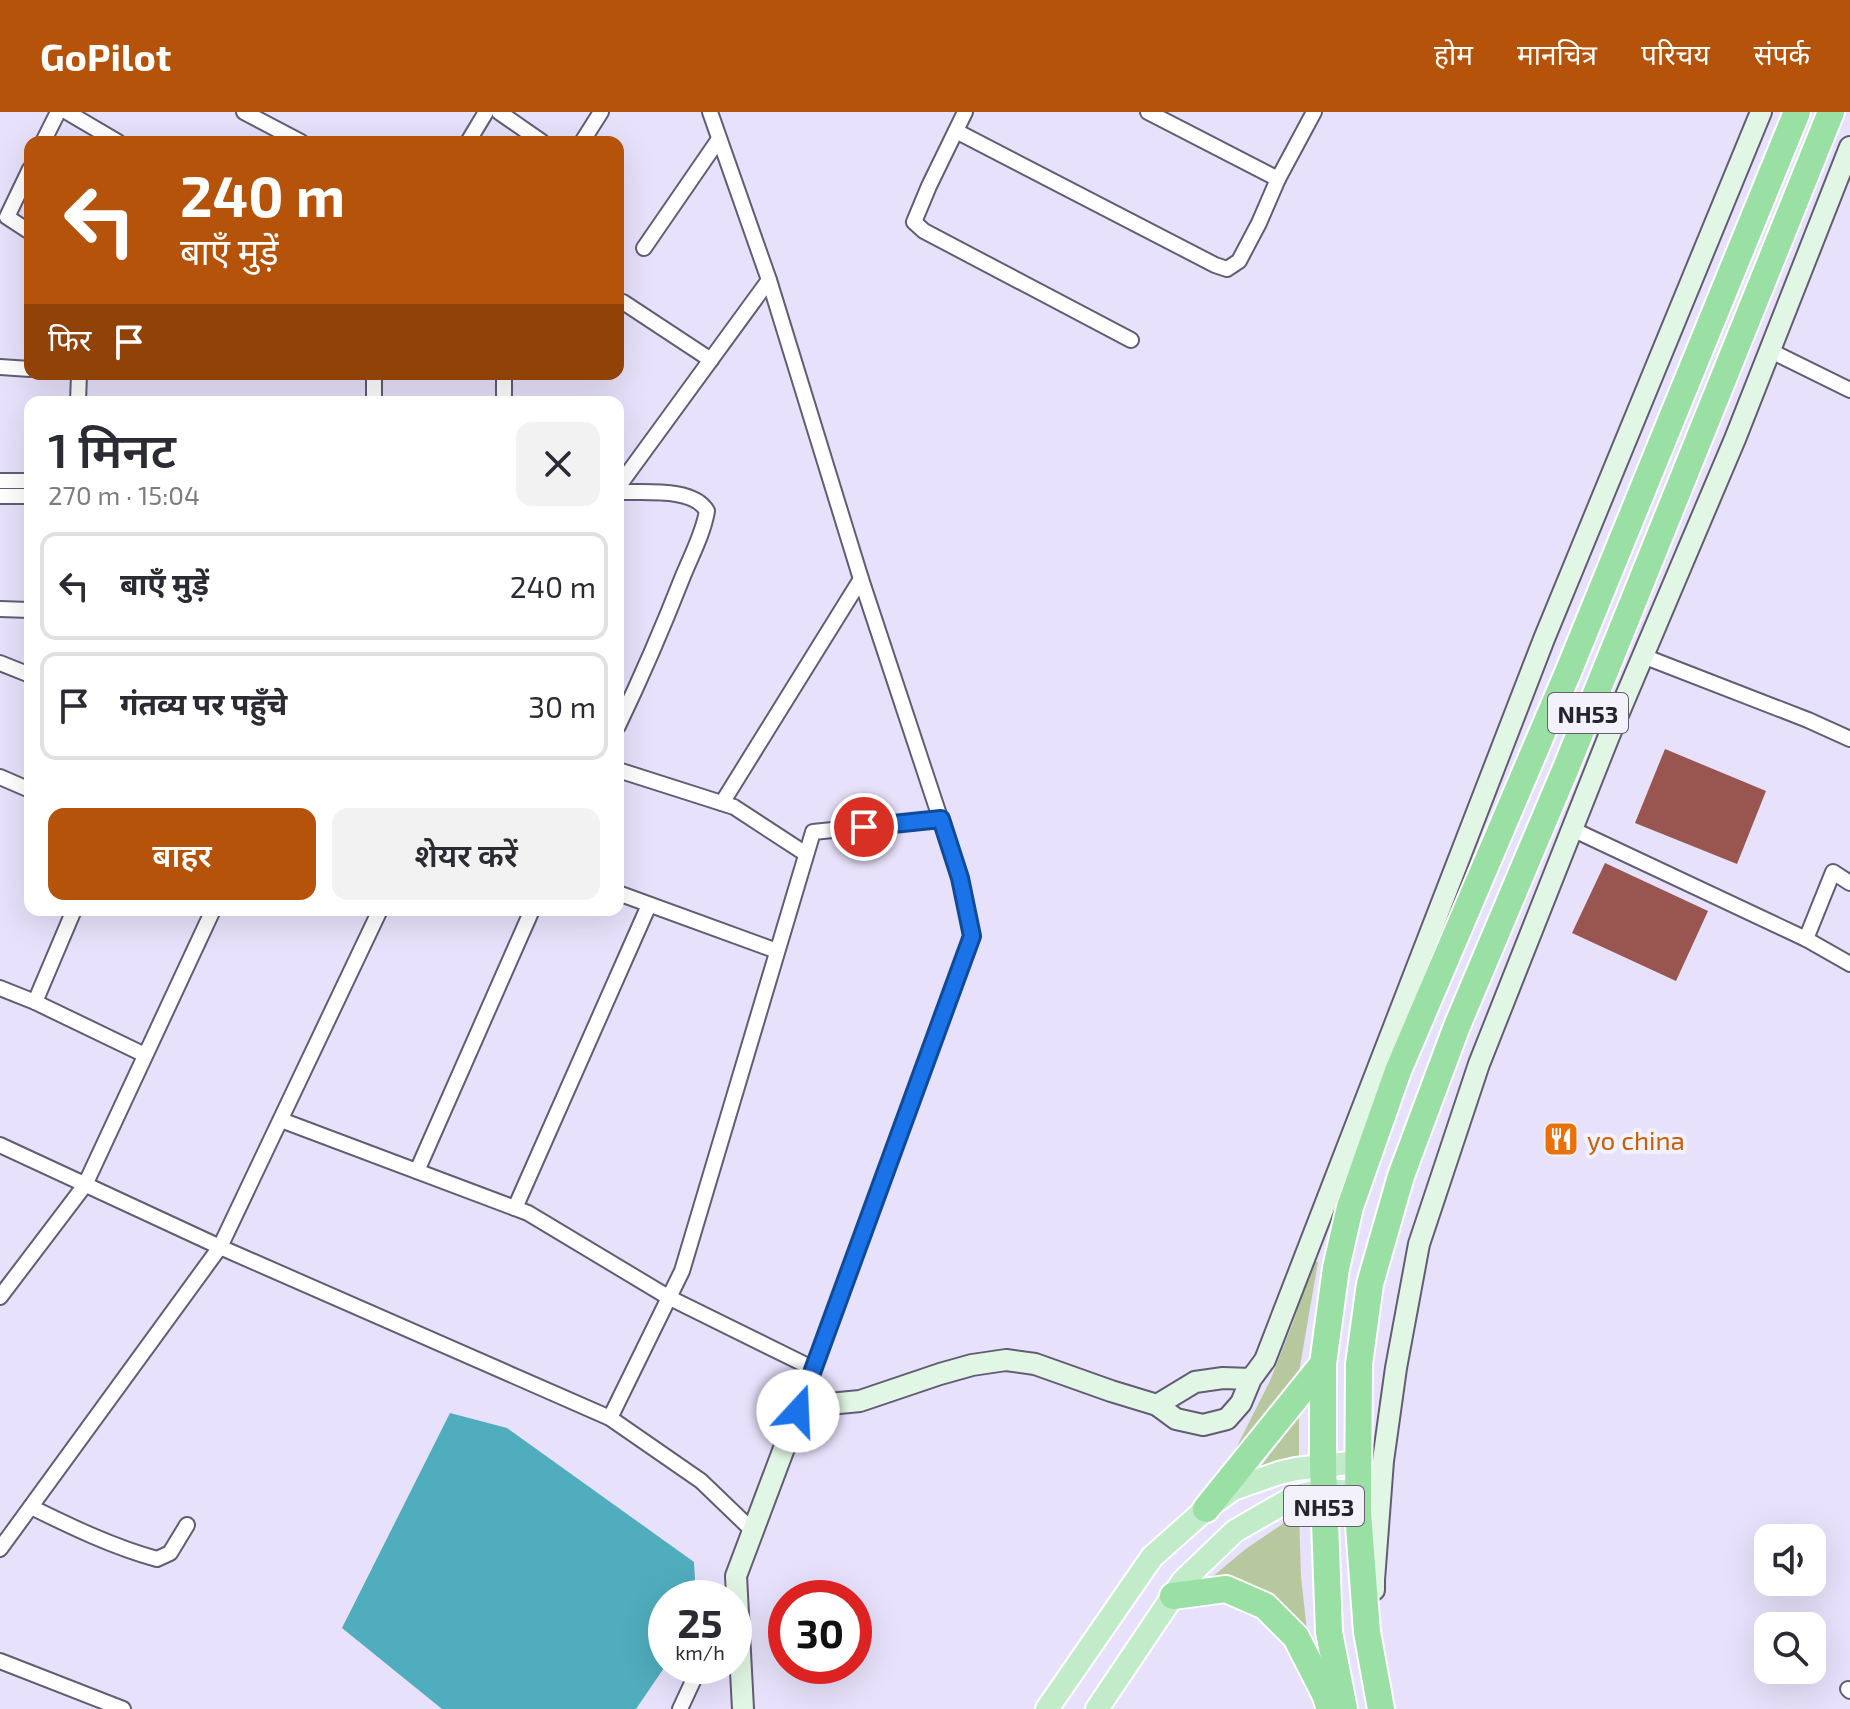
<!DOCTYPE html>
<html lang="hi">
<head>
<meta charset="utf-8">
<style>
  :root { --surface:#fff; --page:#f2f2f3; --text:#2b2b33; --muted:#7c7c81; --line:#e1e1e2; --accent:#b45309 }
  body { margin:0; font-family:"Exo 2","Noto Sans Devanagari",sans-serif; background:var(--page); color:var(--text); height:100vh; display:flex; flex-direction:column; font-size:30px; white-space:nowrap }
  * { box-sizing:border-box; margin:0 }
  p { font-size:26px; color:var(--muted) }
  .icon { flex:none; width:44px; height:44px; fill:none; stroke:currentColor; stroke-width:2; stroke-linecap:round; stroke-linejoin:round }
  .map { position:relative; flex:1; overflow:hidden }
  .panel { position:absolute; left:24px; top:284px; width:600px; height:520px; display:flex; flex-direction:column; background:var(--surface); border-radius:16px; box-shadow:0 8px 32px #0002 }
  .panel>* { flex:none }
  .top-card { position:absolute; left:24px; top:24px; width:600px; height:244px; border-radius:16px; box-shadow:0 8px 32px #0002; background:#b45309; color:#fff; overflow:hidden }
  .buttons { position:absolute; left:1754px; top:1412px; display:grid; gap:16px }
  .buttons a { display:grid; place-items:center; width:72px; height:72px; border-radius:16px; background:var(--surface); box-shadow:0 8px 32px #0002; font-size:40px }
  .speed { position:absolute; left:648px; top:1468px; display:flex; gap:16px; font-size:40px; font-weight:700; text-align:center }
  .speed>* { display:grid; place-content:center; width:104px; height:104px; border-radius:50%; background:var(--surface); box-shadow:0 8px 32px #0002; line-height:1 }
  .speed small { font-size:20px; font-weight:400 }
  .speed .limit { border:12px solid #d22; background:#fff; color:#111 }
  .pin { position:absolute; display:grid; place-items:center; width:68px; height:68px; color:#fff; margin:-34px; border:4px solid #fff; border-radius:50%; box-shadow:0 2px 8px #0007 }
  .me { position:absolute; width:88px; margin:-44px; rotate:20deg; stroke-linejoin:round; filter:drop-shadow(0 0 6px #0008) }
  .turn { display:flex; align-items:center; gap:28px; height:168px; padding:0 24px; font-size:36px }
  .turn .icon { width:104px; height:104px; stroke-width:2.5 }
  .turn b { display:block; font-size:56px; line-height:68px }
  .then { display:flex; align-items:center; height:76px; padding:0 24px; background:#0003; gap:16px; font-size:30px }
  .round { display:grid; place-items:center; flex:none; width:84px; height:84px; border-radius:16px; background:var(--page) }
  .summary { display:flex; align-items:center; justify-content:space-between; height:136px; padding:0 24px }
  h1 { font-size:48px; font-weight:600; line-height:60px }
  .cta { display:flex; gap:16px; margin-top:auto; padding:16px 24px }
  .cta a { flex:1; height:92px; border-radius:16px; background:var(--accent); color:#fff; font-size:32px; font-weight:600; line-height:92px; text-align:center }
  .cta a+a { background:var(--page); color:var(--text) }
  ul { padding:0; list-style:none }
  li { display:flex; align-items:center; gap:24px; height:108px; margin:0 16px 12px; padding:0 8px; border:4px solid var(--line); border-radius:16px }
  li div { flex:1 }
  li b { display:block; font-size:30px }
  li em { font-style:normal }
  header { display:flex; align-items:center; gap:48px; box-sizing:border-box; height:112px; padding:0 40px; background:var(--accent); color:#fff }
  header strong { font-size:38px }
  nav { display:flex; gap:44px; margin-inline-start:auto; font-size:28px }
  .map>svg:first-child { display:block }
</style>
</head>
<body>
<header>
<strong>GoPilot</strong>
<nav><a>होम</a><a>मानचित्र</a><a>परिचय</a><a>संपर्क</a></nav>
</header>
<div class="map">
<svg width="1850" height="1597" viewBox="0 0 1850 1597">
  <rect width="100%" height="100%" fill="#e7e1fb"/>
  <g fill="#b7c79e">
    <polygon points="1313,1149 1318,1150 1299,1260 1296,1268 1226,1356 1270,1269 1294,1208"/>
    <polygon points="1299,1304 1299,1353 1255,1362"/>
    <polygon points="1299,1401 1301,1465 1308,1528 1200,1475 1247,1436"/>
  </g>
  <polygon fill="#50adbd" points="450,1301 507,1316 694,1450 696,1486 666,1486 666,1553 636,1597 442,1597 342,1516"/>
  <g fill="#995550">
    <polygon points="1665,637 1766,679 1737,752 1635,711"/>
    <polygon points="1605,751 1708,799 1676,869 1572,821"/>
  </g>
  <g fill="none" stroke-linecap="round" stroke-linejoin="round">
    <defs>
      <g id="street">
        <polyline points="67,0 118,30"/>
        <polyline points="244,0 301,30"/>
        <polyline points="499,0 542,30"/>
        <polyline points="965,0 929,74 914,110 924,119 1131,228"/>
        <polyline points="956,19 1215,153 1227,157 1239,149 1259,111 1278,67 1148,0"/>
        <polyline points="43,30 58,0"/>
        <polyline points="468,30 486,0"/>
        <polyline points="582,30 601,0"/>
        <polyline points="30,57 7,105 30,120"/>
        <polyline points="1278,67 1314,0"/>
        <polyline points="644,136 719,27"/>
        <polyline points="769,168 861,467 960,766 972,824 798,1299"/>
        <polyline points="623,190 711,248"/>
        <polyline points="1769,238 1850,278"/>
        <polyline points="0,255 30,257"/>
        <polyline points="502,262 504,265 504,290"/>
        <polyline points="78,290 79,262"/>
        <polyline points="374,290 374,262"/>
        <polyline points="0,369 30,369"/>
        <polyline points="618,375 769,168 710,0"/>
        <path d="M 618,380 C 644,381 693,375 707,399 C 703,422 692,442 683,464 C 663,515 642,564 618,614"/>
        <polyline points="0,384 30,384"/>
        <polyline points="0,497 30,498"/>
        <polyline points="1643,544 1808,608 1850,627"/>
        <polyline points="0,551 30,563"/>
        <polyline points="618,658 734,695 806,742"/>
        <polyline points="0,665 30,678"/>
        <polyline points="722,691 861,467"/>
        <polyline points="1572,717 1806,827 1850,852"/>
        <polyline points="618,781 777,839"/>
        <polyline points="1806,827 1833,760 1850,771"/>
        <polyline points="0,876 35,890 145,943"/>
        <polyline points="35,890 74,798"/>
        <polyline points="281,1008 528,1101 668,1185 814,1257"/>
        <polyline points="0,1033 220,1135 610,1306 701,1369 754,1420"/>
        <polyline points="417,1059 532,798"/>
        <polyline points="515,1096 649,793"/>
        <polyline points="0,1185 85,1073 213,798"/>
        <polyline points="610,1306 682,1159 813,720 941,707"/>
        <path d="M 31,1395 C 72,1415 113,1435 157,1447 L 170,1441 L 187,1413"/>
        <polyline points="0,1437 220,1135 380,798"/>
        <polyline points="0,1549 123,1597"/>
        <polyline points="1848,1577 1850,1579"/>
        <polyline points="680,1597 700,1554"/>
      </g>
      <g id="secondary">
        <polyline points="1251,1267 1223,1266 1195,1270 1157,1293 1176,1307 1203,1313 1227,1307 1241,1291 1251,1267 1265,1248 1544,527 1761,0"/>
        <polyline points="1374,1478 1374,1468 1383,1349 1396,1256 1419,1132 1479,952 1609,624 1735,327 1850,35"/>
        <polyline points="743,1597 736,1464 798,1299 829,1292 860,1289 940,1262 972,1253 1006,1248 1035,1252 1111,1279 1157,1293"/>
      </g>
      <g id="primary">
        <polyline points="1047,1597 1152,1445 1206,1397 1233,1377 1279,1361 1296,1357 1358,1350"/>
        <polyline points="1097,1597 1183,1469 1235,1419 1296,1384 1324,1378 1358,1380"/>
      </g>
      <g id="highway">
        <polyline points="1206,1397 1323,1252"/>
        <polyline points="1173,1484 1226,1477 1265,1494 1296,1525 1325,1582 1330,1597"/>
        <polyline points="1344,1597 1329,1520 1323,1354 1323,1252 1336,1156 1350,1095 1398,959 1569,558 1797,0"/>
        <polyline points="1381,1597 1367,1520 1358,1400 1359,1252 1370,1172 1401,1064 1457,914 1566,656 1831,0"/>
      </g>
    </defs>
    <use href="#street" stroke="#625d73" stroke-width="18"/>
    <use href="#secondary" stroke="#625d73" stroke-width="24"/>
    <use href="#primary" stroke="#fff" stroke-width="26"/>
    <use href="#highway" stroke="#fff" stroke-width="30"/>
    <use href="#street" stroke="#fff" stroke-width="14"/>
    <use href="#secondary" stroke="#e1f6e4" stroke-width="20"/>
    <use href="#primary" stroke="#c2ecc9" stroke-width="22"/>
    <use href="#highway" stroke="#9ae0a5" stroke-width="26"/>
  </g>
  <g fill="none" stroke-linecap="round" stroke-linejoin="round">
    <defs>
      <polyline id="route" points="798,1299 972,824 960,766 941,707 864,715"/>
    </defs>
    <use href="#route" stroke="#114b97" stroke-width="20"/>
    <use href="#route" stroke="#1a73e8" stroke-width="14"/>
  </g>
  <defs>
    <symbol id="restaurant-square" viewBox="-11 -11 22 22"><rect x="-9" y="-9" width="18" height="18" rx="4" fill="#e8710a" stroke="#f3f1fc"/><path d="M-5-6h1v4h1v-4h1v4h1v-4h1v5L-1.5 .5V6h-2V.5L-5-1ZM5-6V6H3V1.5H1.5Q1.5-4 5-6Z" fill="#fff"/></symbol>
  </defs>
  <g fill-rule="evenodd">
    <use href="#restaurant-square" x="1541" y="1007" width="40" height="40"/>
  </g>
  <g text-anchor="middle" dominant-baseline="central" stroke-width="8" stroke-linejoin="round" paint-order="stroke">
    <g fill="#f3f1fc" stroke="#63616a" stroke-width="2">
      <rect x="1548" y="581" width="80" height="40" rx="6"/>
      <rect x="1284" y="1374" width="80" height="40" rx="6"/>
    </g>
    <g font-size="24" font-weight="bold" fill="#25232c">
      <text x="1588" y="601">NH53</text>
      <text x="1324" y="1394">NH53</text>
    </g>
    <g font-size="26" fill="#c56008" stroke="#f3f1fc" text-anchor="start">
      <text x="1587" y="1027">yo china</text>
    </g>
  </g>
</svg>
<div class="buttons">
<a><svg class="icon" aria-label="sound" viewBox="0 0 24 24"><path d="M4 9h4l5-4v14l-5-4H4zM17 9q2 3 0 6"/></svg></a>
<a><svg class="icon" aria-label="search" viewBox="0 0 24 24"><circle cx="10" cy="10" r="6"/><path d="M15 15l6 6"/></svg></a>
</div>
<div class="speed"><div>25<small>km/h</small></div><div class="limit">30</div></div>
<div class="pin" style="left:864px;top:715px;background:#d93025"><svg class="icon" aria-label="arrive" viewBox="0 0 24 24"><path d="M6 21V4h12l-3 4 3 4H6"/></svg></div>
<svg class="me" style="left:798px;top:1299px" viewBox="-20 -20 40 40"><circle r="19" fill="#fff"/><path d="M0-13L10 11 0 6-10 11z" fill="#1a73e8"/></svg>
<div class="top-card">
<div class="turn"><svg class="icon" aria-label="left" viewBox="0 0 24 24"><path d="M17 20v-9H6M10 6l-5 5 5 5"/></svg><div><b>240 m</b>बाएँ मुड़ें</div></div>
<div class="then">फिर<svg class="icon" aria-label="arrive" viewBox="0 0 24 24"><path d="M6 21V4h12l-3 4 3 4H6"/></svg></div>
</div>
<section class="panel">
<div class="summary"><div><h1>1 मिनट</h1><p>270 m · 15:04</p></div><a class="round"><svg class="icon" aria-label="close" viewBox="0 0 24 24"><path d="M6 6l12 12M18 6L6 18"/></svg></a></div>
<ul>
<li><svg class="icon" aria-label="left" viewBox="0 0 24 24"><path d="M17 20v-9H6M10 6l-5 5 5 5"/></svg><div><b>बाएँ मुड़ें</b></div><em>240 m</em></li>
<li><svg class="icon" aria-label="arrive" viewBox="0 0 24 24"><path d="M6 21V4h12l-3 4 3 4H6"/></svg><div><b>गंतव्य पर पहुँचे</b></div><em>30 m</em></li>
</ul>
<div class="cta"><a>बाहर</a><a>शेयर करें</a></div>
</section>
</div>
</body>
</html>
